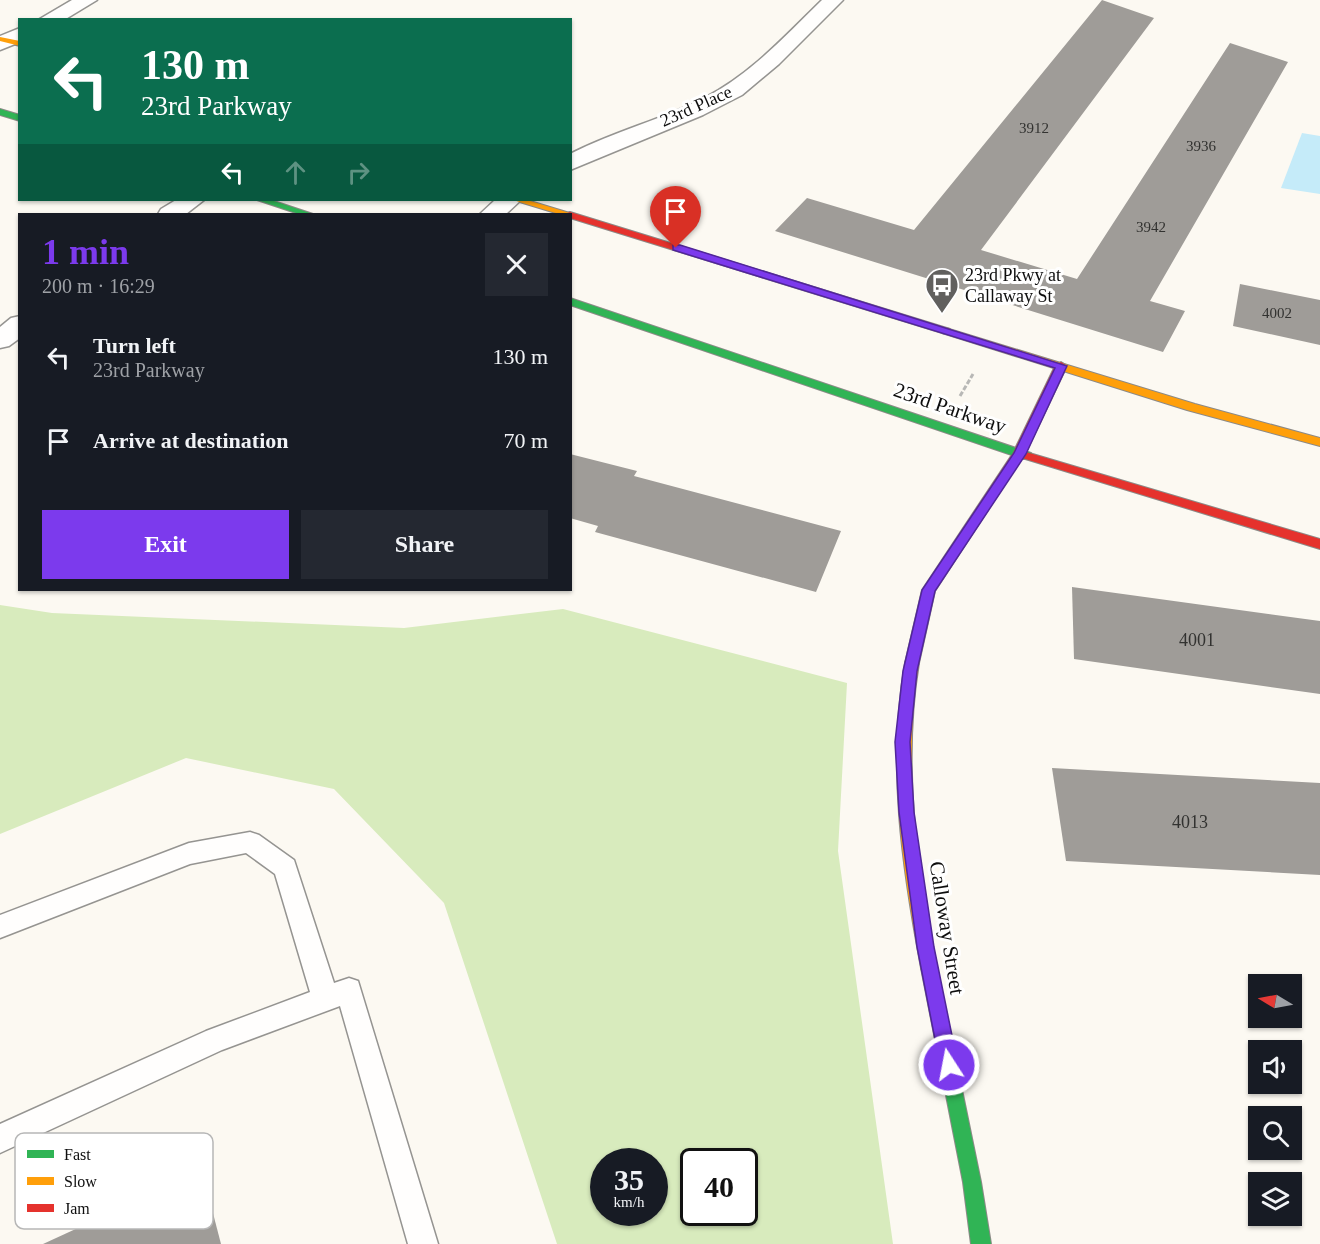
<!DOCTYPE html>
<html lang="en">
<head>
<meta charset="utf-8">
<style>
  :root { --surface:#171b24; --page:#242831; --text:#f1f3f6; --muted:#9ea1a6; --accent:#7c3aed }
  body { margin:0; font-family:"Times New Roman",serif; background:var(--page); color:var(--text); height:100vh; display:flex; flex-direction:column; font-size:22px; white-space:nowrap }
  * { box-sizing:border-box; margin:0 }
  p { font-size:20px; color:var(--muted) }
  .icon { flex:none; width:33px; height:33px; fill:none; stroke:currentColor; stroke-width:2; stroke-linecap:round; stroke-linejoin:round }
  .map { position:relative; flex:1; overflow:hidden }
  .side { position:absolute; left:18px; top:213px; width:554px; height:378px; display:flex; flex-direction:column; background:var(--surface); border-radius:0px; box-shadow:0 2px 4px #0004 }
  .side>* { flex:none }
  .guide { position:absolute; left:18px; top:18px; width:554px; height:183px; border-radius:0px; box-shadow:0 2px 4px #0004; background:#0b6e4f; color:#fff; overflow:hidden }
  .needle { width:39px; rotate:280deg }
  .tools { position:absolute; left:1248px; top:974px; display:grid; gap:12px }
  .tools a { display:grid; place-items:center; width:54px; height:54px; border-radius:0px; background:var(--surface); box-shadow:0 2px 4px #0004; font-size:30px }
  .speed { position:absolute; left:590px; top:1148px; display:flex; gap:12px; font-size:30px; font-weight:700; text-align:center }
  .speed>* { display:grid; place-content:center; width:78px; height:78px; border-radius:50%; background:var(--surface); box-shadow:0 2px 4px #0004; line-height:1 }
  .speed small { font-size:15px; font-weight:400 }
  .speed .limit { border:3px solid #111; border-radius:9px; background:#fff; color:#111 }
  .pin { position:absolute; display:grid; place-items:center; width:51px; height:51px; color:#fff; margin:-62px -26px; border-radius:50% 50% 50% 0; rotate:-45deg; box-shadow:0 0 6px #0007 }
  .pin .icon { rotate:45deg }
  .me { position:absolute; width:66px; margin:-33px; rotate:349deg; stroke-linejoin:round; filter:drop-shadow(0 0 4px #0008) }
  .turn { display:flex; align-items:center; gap:21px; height:126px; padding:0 24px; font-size:27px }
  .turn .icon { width:78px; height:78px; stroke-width:2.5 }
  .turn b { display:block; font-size:42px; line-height:51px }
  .lanes { display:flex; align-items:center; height:57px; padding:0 24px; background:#0003; justify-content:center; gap:30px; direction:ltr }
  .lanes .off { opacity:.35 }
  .round { display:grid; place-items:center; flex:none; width:63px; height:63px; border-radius:0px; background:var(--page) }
  .summary { display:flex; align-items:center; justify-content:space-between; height:102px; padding:0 24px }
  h1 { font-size:36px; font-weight:700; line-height:45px; color:var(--accent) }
  .button { display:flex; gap:12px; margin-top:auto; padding:12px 24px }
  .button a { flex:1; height:69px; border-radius:0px; background:var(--accent); color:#fff; font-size:24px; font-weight:700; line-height:69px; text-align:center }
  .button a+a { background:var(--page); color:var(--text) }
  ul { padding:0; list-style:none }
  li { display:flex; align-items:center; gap:18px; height:84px; padding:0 24px }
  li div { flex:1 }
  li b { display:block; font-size:22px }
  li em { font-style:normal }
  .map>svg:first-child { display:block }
</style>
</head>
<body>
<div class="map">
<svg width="1320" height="1244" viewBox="0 0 1320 1244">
  <rect width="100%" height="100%" fill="#fcf9f2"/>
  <path fill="#d8ebbd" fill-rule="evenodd" d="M 0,605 L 52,613 L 404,628 L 563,609 L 847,683 L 838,851 L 893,1244 L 557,1244 L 444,903 L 334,789 L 186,758 L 0,834 ZM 603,1161 L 654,1161 L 654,1212 L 603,1212 ZM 693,1161 L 744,1161 L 744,1212 L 693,1212 Z"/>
  <polygon fill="#c5ebf9" points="1302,133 1320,136 1320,194 1281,188"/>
  <g fill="#9f9c98">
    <polygon points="1102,0 1154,18 981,250 1077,279 1230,43 1288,62 1150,301 1185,311 1163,352 775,231 807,198 914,230"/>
    <polygon points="1240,284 1320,300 1320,345 1233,326"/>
    <polygon points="570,454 637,471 634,476 841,531 816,592 595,532 598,526 570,518"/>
    <polygon points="1072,587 1320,621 1320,694 1074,659"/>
    <polygon points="1052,768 1320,783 1320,875 1066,861"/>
    <polygon points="202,1171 221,1244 43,1244"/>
  </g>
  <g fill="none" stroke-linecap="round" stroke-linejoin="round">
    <defs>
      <polygon id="lane" points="250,832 259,835 294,860 334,983 349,978 358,981 438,1244 408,1244 340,1006 222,1050 0,1153 0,1124 206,1031 310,992 275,874 246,853 190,864 0,938 0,915 189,843"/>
      <g id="street">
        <polygon points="72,0 97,0 64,20 38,20"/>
        <path d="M 822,0 L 843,0 L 779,64 L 742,95 L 703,115 L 570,170 L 570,154 C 614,131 662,120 706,97 C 751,74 786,35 822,0 Z"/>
        <polygon points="20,28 20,42 0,50 0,36"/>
        <polygon points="176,200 204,200 186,214 158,214 161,209"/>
        <polygon points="495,200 521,200 506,214 480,214"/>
        <polygon points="20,316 20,338 9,346 0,348 0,327 11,318"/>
      </g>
      <g id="fast">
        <polygon points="0,109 20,115 20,121 0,115"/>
        <polygon points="257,200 271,200 313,214 299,214"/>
        <polygon points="570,298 1031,453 1033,456 1031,459 1023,459 570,305"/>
        <polygon points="929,960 935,963 937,968 981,1182 991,1244 971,1244 963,1182 921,968 923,963"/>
      </g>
      <g id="slow">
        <polygon points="0,37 20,41 20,46 0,41"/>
        <polygon points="513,200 527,200 573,214 570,216 570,214 559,214"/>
        <polygon points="946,328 1195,404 1320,438 1320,446 1187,410 942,333 941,331"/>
        <path d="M 912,658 L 917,659 L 919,663 C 902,766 917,867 937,968 L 935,973 L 929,976 L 923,973 L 921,968 C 902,867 887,765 905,663 L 907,659 Z"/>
      </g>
      <g id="jam">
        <polygon points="570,212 950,329 951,331 946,334 942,333 570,218 570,214 565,214"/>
        <polygon points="1061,362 1067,366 1026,452 1320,539 1320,549 1022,458 935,591 919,663 917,667 907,667 905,663 922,590 1013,453 1055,366"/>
      </g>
    </defs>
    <use href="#lane" stroke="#959491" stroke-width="3"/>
    <use href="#street" stroke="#959491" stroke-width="3"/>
    <use href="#fast" stroke="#8c8a87" stroke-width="2"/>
    <use href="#slow" stroke="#8c8a87" stroke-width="2"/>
    <use href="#jam" stroke="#8c8a87" stroke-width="2"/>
    <polyline stroke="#b8b8b6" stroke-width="3" stroke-dasharray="5 2" stroke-linecap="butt" points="960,396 973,374"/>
    <use href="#lane" fill="#fffefd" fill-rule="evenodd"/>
    <use href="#street" fill="#fffefd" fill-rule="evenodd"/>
    <use href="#fast" fill="#30b455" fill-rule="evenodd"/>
    <use href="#slow" fill="#ff9f0a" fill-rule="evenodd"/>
    <use href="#jam" fill="#e5322d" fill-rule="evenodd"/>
  </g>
  <polygon fill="#7c3aed" stroke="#51269a" stroke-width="1.5" points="673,245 680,245 1067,366 1026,454 935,591 917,671 910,742 914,812 934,947 958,1065 955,1071 949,1073 943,1071 940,1065 917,947 899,812 895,742 903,671 922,590 1014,453 1055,368 673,250"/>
  <defs>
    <symbol id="bus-pin" viewBox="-11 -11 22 30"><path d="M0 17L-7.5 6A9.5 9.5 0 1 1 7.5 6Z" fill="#61605e" stroke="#fff"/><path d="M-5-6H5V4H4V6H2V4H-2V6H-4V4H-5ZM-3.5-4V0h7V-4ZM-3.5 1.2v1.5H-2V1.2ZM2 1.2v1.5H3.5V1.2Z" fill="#fff"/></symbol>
  </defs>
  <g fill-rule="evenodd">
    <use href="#bus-pin" x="923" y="266" width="38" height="52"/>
  </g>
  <g text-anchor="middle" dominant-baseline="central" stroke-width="6" stroke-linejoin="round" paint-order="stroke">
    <g font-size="15" fill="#323230">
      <text x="1034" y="128">3912</text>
      <text x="1201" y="146">3936</text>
      <text x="1151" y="227">3942</text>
      <text x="1277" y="313">4002</text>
    </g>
    <g font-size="18" fill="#0e0e0e" stroke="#fff">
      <text transform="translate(696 106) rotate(-24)">23rd Place</text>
    </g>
    <g font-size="18" fill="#0e0e0e" stroke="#fff" text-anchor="start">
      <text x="965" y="275">23rd Pkwy at<tspan x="965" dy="21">Callaway St</tspan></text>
    </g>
    <g font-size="18" fill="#323230">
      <text x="1197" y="640">4001</text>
      <text x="1190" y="822">4013</text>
    </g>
    <g font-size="21" fill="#0e0e0e" stroke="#fff">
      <text transform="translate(950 408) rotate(19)">23rd Parkway</text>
      <text transform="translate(947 928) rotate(81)">Calloway Street</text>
    </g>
  </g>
  <rect x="15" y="1133" width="198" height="96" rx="9" fill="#fff" stroke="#b7b7b7" stroke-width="1.5"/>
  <rect x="27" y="1150" width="27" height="8" fill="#30b455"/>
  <rect x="27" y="1177" width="27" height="8" fill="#ff9f0a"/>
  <rect x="27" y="1204" width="27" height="8" fill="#e5322d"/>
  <g font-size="16" fill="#0e0e0e">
    <text x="64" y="1160">Fast</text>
    <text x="64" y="1187">Slow</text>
    <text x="64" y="1214">Jam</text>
  </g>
</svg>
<div class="tools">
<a><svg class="needle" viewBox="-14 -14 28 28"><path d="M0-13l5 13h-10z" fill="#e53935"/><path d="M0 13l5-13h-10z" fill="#9ea1a6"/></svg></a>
<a><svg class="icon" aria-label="sound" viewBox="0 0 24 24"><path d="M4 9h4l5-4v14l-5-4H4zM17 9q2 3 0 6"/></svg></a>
<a><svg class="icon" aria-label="search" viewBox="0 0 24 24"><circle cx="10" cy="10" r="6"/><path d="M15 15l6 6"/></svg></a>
<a><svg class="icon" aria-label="layers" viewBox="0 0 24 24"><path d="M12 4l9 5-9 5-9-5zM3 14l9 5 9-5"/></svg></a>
</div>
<div class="speed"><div>35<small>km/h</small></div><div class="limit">40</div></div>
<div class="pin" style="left:676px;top:248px;background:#d93025"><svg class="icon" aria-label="arrive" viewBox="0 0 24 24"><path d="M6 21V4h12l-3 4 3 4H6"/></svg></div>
<svg class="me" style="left:949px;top:1065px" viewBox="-20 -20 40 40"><circle r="17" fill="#7c3aed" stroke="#fff" stroke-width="3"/><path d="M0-11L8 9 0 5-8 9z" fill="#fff"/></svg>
<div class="guide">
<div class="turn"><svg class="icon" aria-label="left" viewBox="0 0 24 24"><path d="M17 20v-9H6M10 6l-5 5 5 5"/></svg><div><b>130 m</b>23rd Parkway</div></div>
<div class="lanes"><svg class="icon" aria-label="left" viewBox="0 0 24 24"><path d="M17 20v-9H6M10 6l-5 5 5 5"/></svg><svg class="icon off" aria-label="ahead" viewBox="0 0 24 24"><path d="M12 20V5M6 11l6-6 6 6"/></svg><svg class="icon off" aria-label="right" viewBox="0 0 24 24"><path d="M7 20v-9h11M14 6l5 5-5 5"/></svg></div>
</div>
<section class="side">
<div class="summary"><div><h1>1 min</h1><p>200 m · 16:29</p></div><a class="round"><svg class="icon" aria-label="close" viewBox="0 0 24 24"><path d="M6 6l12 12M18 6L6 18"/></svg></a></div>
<ul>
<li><svg class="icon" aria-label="left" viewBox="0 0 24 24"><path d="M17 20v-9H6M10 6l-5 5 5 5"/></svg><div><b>Turn left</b><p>23rd Parkway</p></div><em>130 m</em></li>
<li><svg class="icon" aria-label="arrive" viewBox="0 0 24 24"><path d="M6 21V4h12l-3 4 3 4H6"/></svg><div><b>Arrive at destination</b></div><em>70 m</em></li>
</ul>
<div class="button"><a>Exit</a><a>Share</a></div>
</section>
</div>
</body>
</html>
